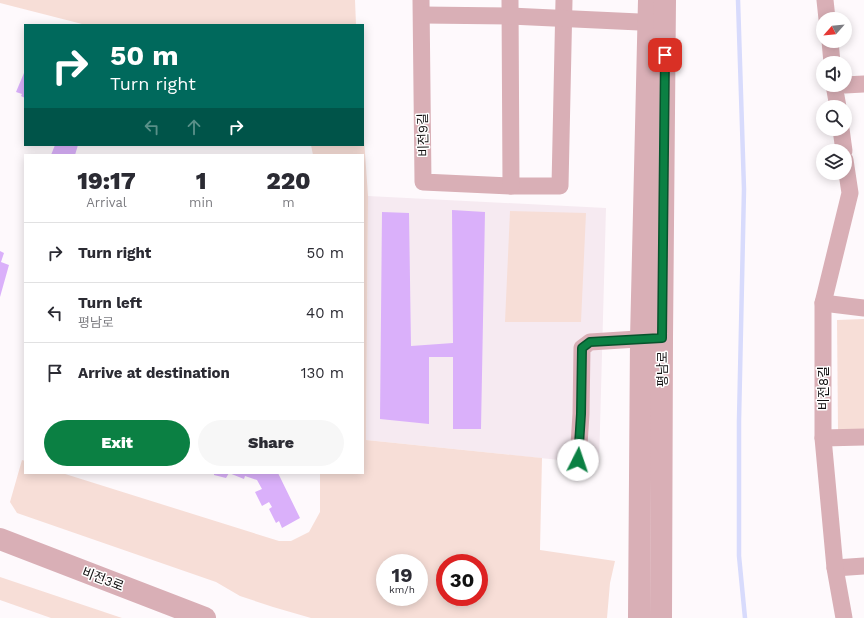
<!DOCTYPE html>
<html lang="en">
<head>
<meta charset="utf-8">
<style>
  :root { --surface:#fff; --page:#f7f7f7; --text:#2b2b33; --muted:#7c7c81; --line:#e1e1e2; --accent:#0b8043 }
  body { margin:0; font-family:"Work Sans","Noto Sans KR",sans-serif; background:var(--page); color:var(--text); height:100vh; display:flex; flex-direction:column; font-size:15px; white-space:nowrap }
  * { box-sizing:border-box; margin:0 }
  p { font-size:13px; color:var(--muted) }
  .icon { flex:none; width:22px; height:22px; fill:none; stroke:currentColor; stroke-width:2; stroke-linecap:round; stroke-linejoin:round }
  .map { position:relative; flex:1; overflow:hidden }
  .drawer { position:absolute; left:24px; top:154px; width:340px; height:320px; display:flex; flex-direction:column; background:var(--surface); border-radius:0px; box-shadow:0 2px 10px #0003 }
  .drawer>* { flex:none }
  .banner { position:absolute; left:24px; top:24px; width:340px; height:122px; border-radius:0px; box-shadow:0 2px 10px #0003; background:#00695c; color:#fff; overflow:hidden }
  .needle { width:26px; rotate:243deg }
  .tools { position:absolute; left:816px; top:12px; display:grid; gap:8px }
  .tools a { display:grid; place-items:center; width:36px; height:36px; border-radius:50%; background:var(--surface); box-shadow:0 2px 10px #0003; font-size:20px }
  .speed { position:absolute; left:376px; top:554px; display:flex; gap:8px; font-size:20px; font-weight:700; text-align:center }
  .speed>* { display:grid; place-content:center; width:52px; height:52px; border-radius:50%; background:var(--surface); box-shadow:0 2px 10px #0003; line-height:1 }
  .speed small { font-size:10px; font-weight:400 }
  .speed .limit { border:6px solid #d22; background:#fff; color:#111 }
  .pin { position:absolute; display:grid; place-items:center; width:34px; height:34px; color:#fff; margin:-17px; border-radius:8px; box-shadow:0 2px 6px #0006 }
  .me { position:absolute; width:44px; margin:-22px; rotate:4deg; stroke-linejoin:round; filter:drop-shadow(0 0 3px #0008) }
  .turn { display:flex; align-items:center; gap:14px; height:84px; padding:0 20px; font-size:18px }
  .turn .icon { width:52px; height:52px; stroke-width:2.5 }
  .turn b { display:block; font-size:28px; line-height:34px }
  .lanes { display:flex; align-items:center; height:38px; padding:0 20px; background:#0003; justify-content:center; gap:20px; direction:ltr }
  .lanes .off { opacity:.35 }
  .eta { display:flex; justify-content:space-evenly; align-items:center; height:68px; text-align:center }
  .eta b { font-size:24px; font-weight:800; line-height:28px }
  .cta { display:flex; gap:8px; margin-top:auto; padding:8px 20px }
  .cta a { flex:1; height:46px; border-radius:24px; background:var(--accent); color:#fff; font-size:16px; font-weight:800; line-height:46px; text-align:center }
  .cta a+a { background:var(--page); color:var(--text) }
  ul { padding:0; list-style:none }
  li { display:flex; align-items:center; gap:12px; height:60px; padding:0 20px; border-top:1px solid var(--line) }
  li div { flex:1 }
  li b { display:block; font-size:15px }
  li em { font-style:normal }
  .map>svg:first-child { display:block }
</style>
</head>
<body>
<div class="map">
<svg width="864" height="618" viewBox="0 0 864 618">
  <rect width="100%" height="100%" fill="#fef9fc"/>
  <polygon fill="#f6eaf1" points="368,196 606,208 599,464 366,440"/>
  <g fill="#f7ded7" fill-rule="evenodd">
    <polygon points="0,0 355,0 356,25 86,25 0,3"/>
    <path d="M 363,124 L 368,196 L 366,440 L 542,458 L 540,550 L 615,561 L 610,583 L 607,618 L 311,618 L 273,607 L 240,596 L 216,582 L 17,513 L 10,502 L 22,460 L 25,461 L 25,473 L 62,473 L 279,541 L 291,541 L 309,532 L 320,512 L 320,473 L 363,473 L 363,155 L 313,155 L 311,145 L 363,145 ZM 385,563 L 419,563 L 419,597 L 385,597 ZM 445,563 L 479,563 L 479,597 L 445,597 Z"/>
    <polygon points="510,211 586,213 581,322 505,322"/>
    <polygon points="864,319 864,429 838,430 837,320"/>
    <polygon points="0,577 122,618 51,618 0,600"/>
  </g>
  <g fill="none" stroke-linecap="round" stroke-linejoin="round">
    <polyline stroke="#d8dbfc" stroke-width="4.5" points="738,0 744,189 739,421 739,556 745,618"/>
  </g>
  <g fill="#dab0fa">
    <polygon points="24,73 25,74 25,98 21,96 22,94 16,92"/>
    <polygon points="55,145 78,145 75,155 51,155"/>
    <polygon points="452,210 485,212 481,429 453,429 453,357 429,357 429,424 380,419 382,212 409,213 411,346 453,343"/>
    <polygon points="0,251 4,253 1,262 9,265 0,297"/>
    <polygon points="214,473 278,473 300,518 282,528 279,521 276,523 269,509 272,507 269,502 262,506 255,492 262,489 257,480 245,476 244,479 229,473 226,478 214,475"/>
  </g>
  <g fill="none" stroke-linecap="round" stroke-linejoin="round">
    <g stroke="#d9afb6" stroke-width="17">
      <polyline points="421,0 423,182 511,186 560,186 564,0"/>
      <polyline points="510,0 511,186"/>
      <polyline points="825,0 827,19"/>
      <polyline points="422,15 510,16 661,23"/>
      <polyline points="830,41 832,63"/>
      <polyline points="834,85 838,107"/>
      <polyline points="845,85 864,84"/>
      <polyline points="841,129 844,151"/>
      <polyline points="823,303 864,308"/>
      <polyline points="823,438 864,437"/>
      <polyline points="578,460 581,414 582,348 590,342 653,338"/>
      <polyline points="835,568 864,566"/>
      <polyline points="844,618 835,568 823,438 823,303 850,193 845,160"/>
    </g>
    <g stroke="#d9afb6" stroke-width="22">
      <polyline points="0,539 205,618"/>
      <polyline points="639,618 641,339 649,0"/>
      <polyline points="661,618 662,338 665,0"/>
    </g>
  </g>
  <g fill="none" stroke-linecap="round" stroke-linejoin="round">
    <defs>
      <polyline id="route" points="578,460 581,414 582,348 590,342 662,338 665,55"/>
    </defs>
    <use href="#route" stroke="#07532c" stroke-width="10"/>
    <use href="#route" stroke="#0b8043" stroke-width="7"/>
  </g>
  <g text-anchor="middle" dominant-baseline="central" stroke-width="3" stroke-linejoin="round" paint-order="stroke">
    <g font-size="13" fill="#121011" stroke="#fff">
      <text transform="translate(423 135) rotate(-91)">비전9길</text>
      <text transform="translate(662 369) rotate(-90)">평남로</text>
      <text transform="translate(823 388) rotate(-90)">비전8길</text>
      <text transform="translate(103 579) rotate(21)">비전3로</text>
    </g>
  </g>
</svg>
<div class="tools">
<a><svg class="needle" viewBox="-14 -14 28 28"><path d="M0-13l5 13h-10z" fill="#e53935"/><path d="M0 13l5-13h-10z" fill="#7c7c81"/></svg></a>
<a><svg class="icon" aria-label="sound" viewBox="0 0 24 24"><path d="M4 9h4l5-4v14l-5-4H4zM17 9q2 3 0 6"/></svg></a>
<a><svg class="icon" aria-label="search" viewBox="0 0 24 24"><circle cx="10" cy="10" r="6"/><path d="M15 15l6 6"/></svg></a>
<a><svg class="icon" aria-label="layers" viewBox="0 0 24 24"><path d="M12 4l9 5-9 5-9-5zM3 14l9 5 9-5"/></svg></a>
</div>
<div class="speed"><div>19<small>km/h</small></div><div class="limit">30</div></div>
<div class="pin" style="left:665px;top:55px;background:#d93025"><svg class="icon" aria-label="arrive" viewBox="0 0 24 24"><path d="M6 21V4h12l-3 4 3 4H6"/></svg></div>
<svg class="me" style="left:578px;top:460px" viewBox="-20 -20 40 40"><circle r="19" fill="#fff"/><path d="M0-13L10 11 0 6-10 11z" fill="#0b8043"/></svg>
<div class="banner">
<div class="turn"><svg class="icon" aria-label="right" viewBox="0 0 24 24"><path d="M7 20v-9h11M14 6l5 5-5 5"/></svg><div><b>50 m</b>Turn right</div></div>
<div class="lanes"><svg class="icon off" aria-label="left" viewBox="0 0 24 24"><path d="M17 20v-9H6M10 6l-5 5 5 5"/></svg><svg class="icon off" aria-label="ahead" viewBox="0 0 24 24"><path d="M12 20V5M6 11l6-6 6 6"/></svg><svg class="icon" aria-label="right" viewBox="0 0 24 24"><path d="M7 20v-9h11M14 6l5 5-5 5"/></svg></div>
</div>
<section class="drawer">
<div class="eta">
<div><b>19:17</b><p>Arrival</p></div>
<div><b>1</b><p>min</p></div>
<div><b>220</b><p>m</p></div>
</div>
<ul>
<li><svg class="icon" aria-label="right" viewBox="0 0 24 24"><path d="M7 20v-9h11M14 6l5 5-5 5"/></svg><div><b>Turn right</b></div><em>50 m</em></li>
<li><svg class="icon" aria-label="left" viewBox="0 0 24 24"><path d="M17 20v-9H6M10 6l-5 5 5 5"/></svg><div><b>Turn left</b><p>평남로</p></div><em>40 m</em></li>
<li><svg class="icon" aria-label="arrive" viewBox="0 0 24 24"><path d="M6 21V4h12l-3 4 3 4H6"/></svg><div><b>Arrive at destination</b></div><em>130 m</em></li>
</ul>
<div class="cta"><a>Exit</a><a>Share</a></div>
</section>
</div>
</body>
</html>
